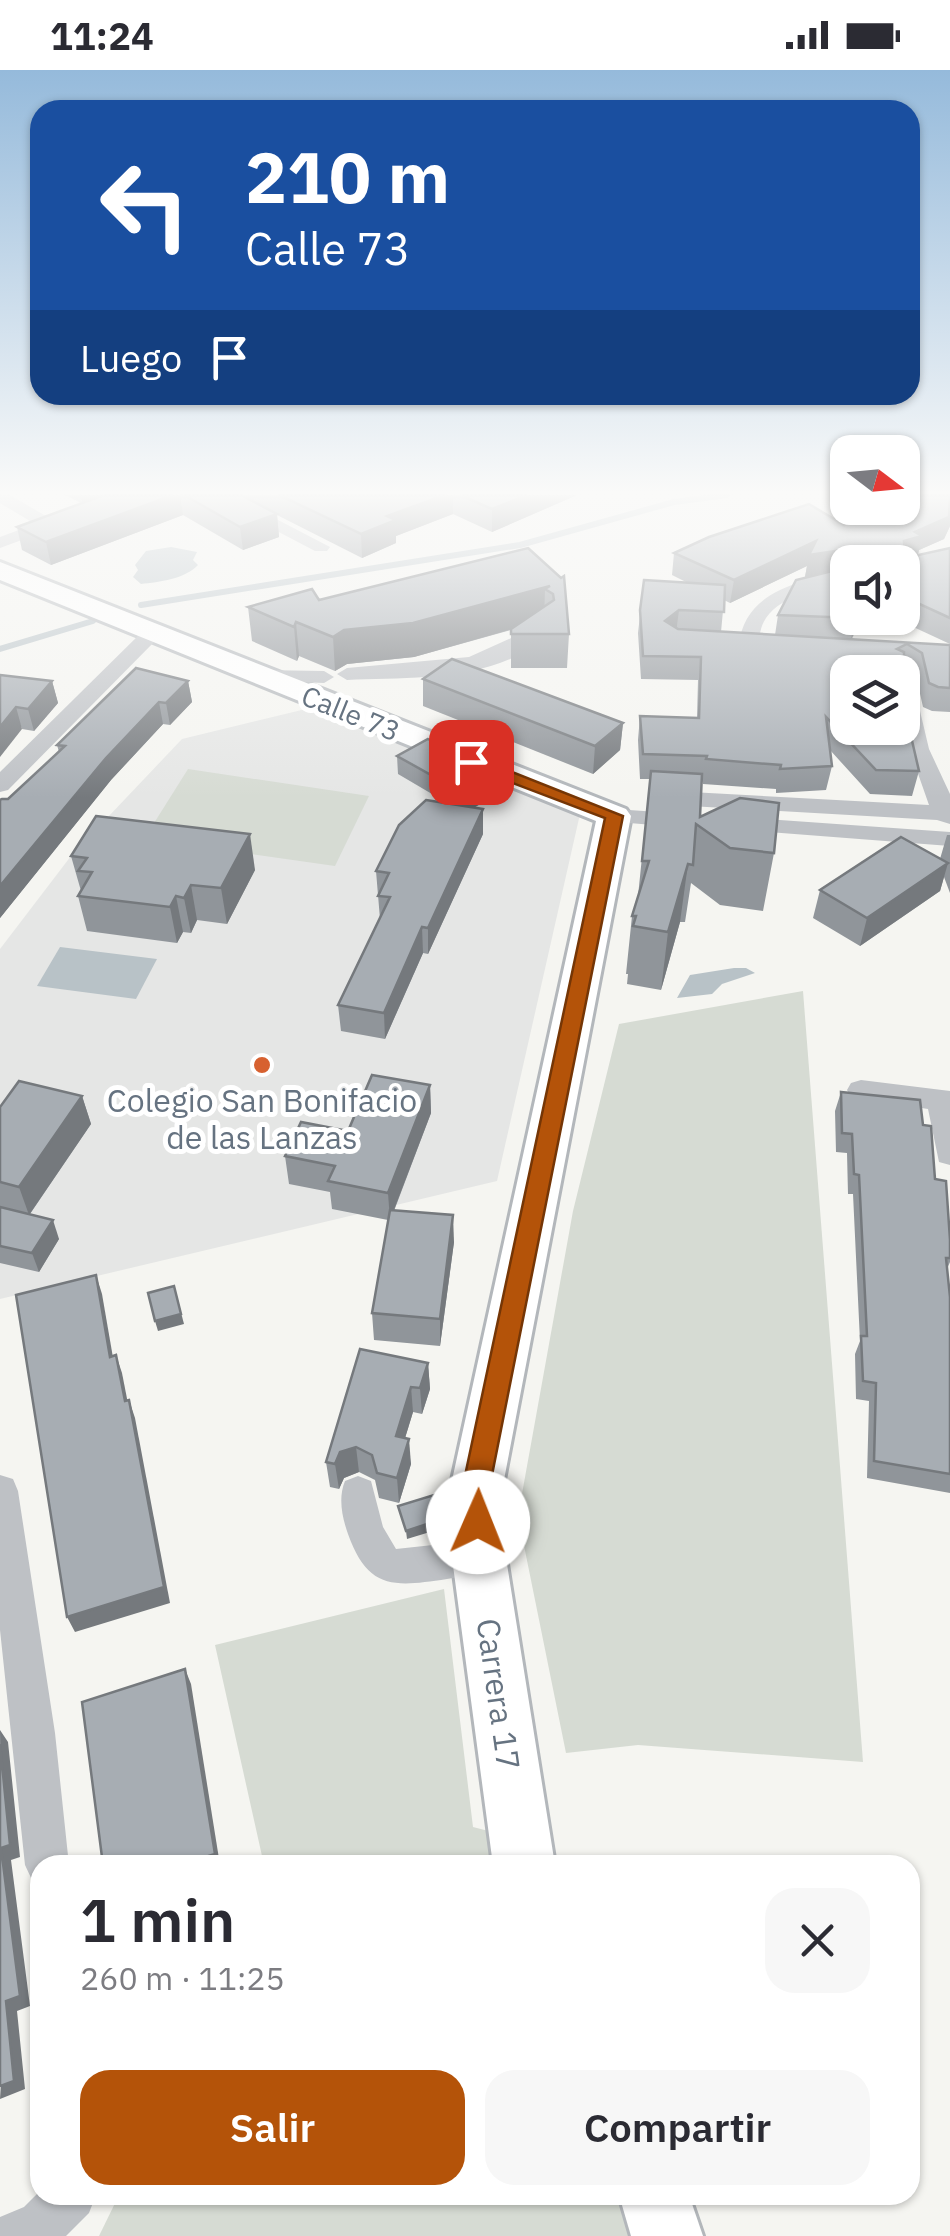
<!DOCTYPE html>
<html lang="es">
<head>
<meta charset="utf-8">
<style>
  :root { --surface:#fff; --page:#f7f7f7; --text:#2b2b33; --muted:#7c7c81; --accent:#b45309 }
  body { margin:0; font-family:"IBM Plex Sans",sans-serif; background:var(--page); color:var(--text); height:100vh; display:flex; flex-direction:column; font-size:38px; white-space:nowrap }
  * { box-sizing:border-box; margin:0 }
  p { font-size:32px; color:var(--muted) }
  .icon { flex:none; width:55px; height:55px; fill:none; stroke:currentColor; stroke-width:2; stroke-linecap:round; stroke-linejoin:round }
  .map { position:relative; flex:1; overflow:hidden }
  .sheet { position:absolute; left:30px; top:1785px; width:890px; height:350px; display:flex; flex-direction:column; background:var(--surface); border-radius:30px; box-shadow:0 2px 8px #0004 }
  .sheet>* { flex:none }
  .guide { position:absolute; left:30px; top:30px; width:890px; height:305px; border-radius:30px; box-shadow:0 2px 8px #0004; background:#1a4fa0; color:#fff; overflow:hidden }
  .needle { width:65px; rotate:106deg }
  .fabs { position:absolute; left:830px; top:365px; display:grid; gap:20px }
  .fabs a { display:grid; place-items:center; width:90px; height:90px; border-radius:20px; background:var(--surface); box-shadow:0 2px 8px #0004; font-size:50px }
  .pin { position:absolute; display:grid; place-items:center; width:85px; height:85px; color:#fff; margin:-42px; border-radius:20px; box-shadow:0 5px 15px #0006 }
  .me { position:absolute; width:110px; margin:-55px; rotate:1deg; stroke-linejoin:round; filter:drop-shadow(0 0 8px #0008) }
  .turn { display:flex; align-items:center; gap:35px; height:210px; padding:0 50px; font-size:45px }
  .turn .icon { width:130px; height:130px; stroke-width:2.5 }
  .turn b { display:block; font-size:70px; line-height:85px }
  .then { display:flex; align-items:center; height:95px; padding:0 50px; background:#0003; gap:20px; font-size:38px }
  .round { display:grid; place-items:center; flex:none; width:105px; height:105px; border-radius:30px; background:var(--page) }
  .overview { display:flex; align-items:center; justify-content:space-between; height:170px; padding:0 50px }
  h1 { font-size:60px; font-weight:600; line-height:75px }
  .button { display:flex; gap:20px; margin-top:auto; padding:20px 50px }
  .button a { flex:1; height:115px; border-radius:30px; background:var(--accent); color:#fff; font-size:40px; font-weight:600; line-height:115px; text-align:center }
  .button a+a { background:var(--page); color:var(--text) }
  .status { display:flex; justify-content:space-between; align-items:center; height:70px; padding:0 50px; background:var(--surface); direction:ltr }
  .status svg { height:28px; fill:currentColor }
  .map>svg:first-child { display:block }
</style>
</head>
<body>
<div class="status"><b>11:24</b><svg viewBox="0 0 49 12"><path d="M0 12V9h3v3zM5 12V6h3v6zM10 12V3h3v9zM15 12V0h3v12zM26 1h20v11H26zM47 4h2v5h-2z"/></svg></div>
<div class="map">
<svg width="950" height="2166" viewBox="0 0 950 2166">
  <rect width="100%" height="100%" fill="#f5f5f1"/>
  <polygon fill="#e5e6e5" points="310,638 580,744 497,1111 0,1229 0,879 71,786 182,669"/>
  <g fill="#d6dbd3">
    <polygon points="188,699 369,726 335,796 144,769"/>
    <polygon points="803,921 863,1692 638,1675 566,1683 518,1446 573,1141 619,954"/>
    <polygon points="444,1519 473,1757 504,1765 510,1795 264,1795 215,1575"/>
    <polygon points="119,2125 637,2125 649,2166 99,2166"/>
  </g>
  <g fill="#b8c2c7">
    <path d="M 171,477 L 197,482 L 193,490 L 198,495 C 185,509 159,512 141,514 L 133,507 L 138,500 L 135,495 L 146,481 Z"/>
    <polygon points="60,877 157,889 136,929 37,916"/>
    <polygon points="734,898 746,898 755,903 722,914 712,924 677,928 690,905"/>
  </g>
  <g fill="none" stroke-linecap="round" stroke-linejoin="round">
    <g stroke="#b8c2c7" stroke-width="6">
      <polyline points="141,535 520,475 674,432 727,425"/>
      <polyline points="0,579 93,551"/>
    </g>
    <defs>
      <g id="secondary">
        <polygon points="0,492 626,739 631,746 503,1415 506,1488 555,1795 493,1795 452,1488 451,1415 596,751 0,510"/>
        <polygon points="619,2125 689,2125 703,2166 631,2166"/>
      </g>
    </defs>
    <use href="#secondary" stroke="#b3b7bb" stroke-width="6"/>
    <g fill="#bec1c5" fill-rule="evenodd">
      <polygon points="0,425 10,425 51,449 120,425 144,425 0,478 0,467 35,454 0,433"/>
      <polygon points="208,425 230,425 330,477 327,481 315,481"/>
      <path d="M 848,503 L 848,515 C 820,518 783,524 766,548 C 759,558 760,570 756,579 L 749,581 L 739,575 C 744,521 802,509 848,503 Z"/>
      <path d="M 540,555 L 550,561 C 503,613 410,607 347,610 L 337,604 L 347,598 L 469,587 Z"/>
      <polygon points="153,556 163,562 160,566 8,720 0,722 0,702 146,558"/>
      <polygon points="261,600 324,601 334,607 324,613 254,610 251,606"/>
      <polygon points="902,601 912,607 929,679 950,724 950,754 937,750 672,735 660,728 672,721 929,735 902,658 902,602 895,602"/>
      <polygon points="614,739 688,744 700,751 688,758 606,751 602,746 606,741"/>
      <polygon points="739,747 950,762 950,776 731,759 727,754"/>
      <polygon points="861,1010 950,1021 950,1095 939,1092 928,1039 851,1027 847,1020 851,1013"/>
      <polygon points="0,1405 13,1409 18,1421 55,1663 69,1795 40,1795 40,1814 32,1810 25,1795 0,1560"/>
      <path d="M 358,1406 L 371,1411 L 383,1457 L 396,1479 L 479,1470 L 492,1476 L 498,1488 L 492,1500 C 477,1506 463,1506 447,1509 C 394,1517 368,1520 348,1464 C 342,1447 338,1428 345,1411 Z"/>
      <polygon points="40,2121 40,2125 96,2125 89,2143 66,2166 0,2166 0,2147 24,2137"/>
    </g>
    <use href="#secondary" fill="#fff" fill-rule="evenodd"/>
  </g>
  <g fill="#90959a" fill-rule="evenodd">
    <polygon points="65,425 577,425 492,462 453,444 396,466 396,473 362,488 277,445 279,467 243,480 183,445 51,495 22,480 17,457 81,433"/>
    <path d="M 950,425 L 950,456 L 944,469 L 919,480 L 918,485 L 950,478 L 950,574 L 894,548 L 902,548 L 902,492 L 848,492 L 848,548 L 861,548 L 852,569 L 950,575 L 950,642 L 932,641 L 923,637 L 916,606 L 904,599 L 902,617 L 902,602 L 848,602 L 894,661 L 919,701 L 912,726 L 870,724 L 830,680 L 832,696 L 826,720 L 776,723 L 776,719 L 703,714 L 702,710 L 700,747 L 774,783 L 763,841 L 720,835 L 691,813 L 685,852 L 680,852 L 661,920 L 627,914 L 628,904 L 626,904 L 632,846 L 638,826 L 650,709 L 640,709 L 638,670 L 640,646 L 697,648 L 698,610 L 641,609 L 638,563 L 644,510 L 688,513 L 672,505 L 674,483 L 901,448 ZM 807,496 L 805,507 L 778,545 L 775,565 L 721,562 L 724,530 L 730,533 Z"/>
    <polygon points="561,508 569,564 567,598 511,598 511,560 414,587 347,594 335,601 299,586 297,591 252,571 248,537"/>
    <polygon points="0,605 52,611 58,633 34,661 22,659"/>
    <polygon points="423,609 623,653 620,680 593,704 423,636"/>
    <polygon points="188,611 192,632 170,655 163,654 111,710 0,848 0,730 8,729 59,682 57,675"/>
    <polygon points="397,686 496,725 474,737 483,764 428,884 423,883 385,969 341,961 338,935 380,849 376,801 449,734 398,704"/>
    <polygon points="947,765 950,765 950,823 944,807 940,821 860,876 813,848 820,820 940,789"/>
    <polygon points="71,786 255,800 227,854 197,850 191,863 183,862 177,873 87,861 78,826 81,821"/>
    <polygon points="430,1015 431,1043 394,1141 454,1172 440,1276 374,1270 372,1243 388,1150 332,1139 330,1122 289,1114 285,1086 348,1061"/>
    <polygon points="841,1022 923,1055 950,1170 950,1192 947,1199 950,1227 950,1423 867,1408 869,1331 856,1329 855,1284 860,1271 853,1124 848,1124 847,1083 836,1082 835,1041"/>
    <polygon points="82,1026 91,1054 30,1144 59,1169 39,1202 0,1193 0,1037"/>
    <polygon points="428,1293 430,1319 422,1344 413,1342 405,1368 411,1394 399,1433 379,1428 375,1410 359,1402 344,1408 339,1419 330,1417 326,1392"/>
  </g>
  <g fill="#75797d">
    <polygon points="81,425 99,425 100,428 83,434"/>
    <polygon points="173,425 180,425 183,445 51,495 46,472"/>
    <polygon points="445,425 453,425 453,444 396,466 396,473 362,488 361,464 387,446"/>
    <polygon points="527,425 577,425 492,462 492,439"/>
    <polygon points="277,444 279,467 243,480 240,457"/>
    <polygon points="950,445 950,456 944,469 919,480 917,488 902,493 904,471 915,462"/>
    <polygon points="816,471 855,478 852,492 848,492 848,501 805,507 807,496 730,533 734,510"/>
    <polygon points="550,516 545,519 544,550 414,587 347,594 335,601 333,567 344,560"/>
    <polygon points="679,540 676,563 665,551"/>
    <polygon points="856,548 861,548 850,572"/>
    <polygon points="296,552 299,586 297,591 294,557"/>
    <polygon points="52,611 58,633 34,661 28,639"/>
    <polygon points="188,611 192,632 170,655 166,633"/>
    <polygon points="159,632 163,654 111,710 0,848 0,816 106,688"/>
    <polygon points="16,637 22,659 0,687 0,657"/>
    <polygon points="623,653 620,680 593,704 595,676"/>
    <polygon points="497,706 496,725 465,743 465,724"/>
    <polygon points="483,739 483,764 428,884 428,858"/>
    <polygon points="250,764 255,800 227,854 221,818"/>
    <polygon points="948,793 940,821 860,876 867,848"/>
    <polygon points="688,794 680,852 661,920 668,862"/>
    <polygon points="191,815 197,850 191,863 184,828"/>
    <polygon points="176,826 183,862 177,873 170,837"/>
    <polygon points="422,857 423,883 385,969 384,943"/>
    <polygon points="430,1015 431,1043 390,1150 388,1123"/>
    <polygon points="82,1026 91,1054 29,1145 19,1117"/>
    <polygon points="453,1145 454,1172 440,1276 440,1249"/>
    <polygon points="53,1150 59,1169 39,1202 32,1183"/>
    <polygon points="96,1205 102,1224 116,1305 110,1287"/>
    <polygon points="174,1216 184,1254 158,1261 155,1251"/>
    <polygon points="116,1285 122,1303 131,1349 125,1331"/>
    <polygon points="428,1293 430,1319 422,1344 420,1318"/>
    <polygon points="411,1317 413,1342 398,1391 396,1366"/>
    <polygon points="129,1330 135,1348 170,1533 75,1562 67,1547"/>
    <polygon points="409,1369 411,1394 399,1433 397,1408"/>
    <polygon points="356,1377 359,1402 344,1408 339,1419 335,1394 340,1382"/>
    <polygon points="442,1449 443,1458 407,1469 406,1461"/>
    <polygon points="185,1599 191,1614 220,1795 207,1795"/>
    <polygon points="0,1660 8,1672 20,1787 11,1790 30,1936 17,1941 25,2019 0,2029 6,1931 1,1778"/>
  </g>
  <g fill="#a7adb3" stroke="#75797d" stroke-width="2.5">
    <polygon points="104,425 173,425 46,472 17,457"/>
    <polygon points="184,425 241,425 277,444 240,457"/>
    <polygon points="279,425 445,425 387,446 396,450 361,464"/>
    <polygon points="460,425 527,425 492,439"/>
    <polygon points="906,425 950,425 949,447 915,462 922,466 904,471 905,488 950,478 950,548 902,526 902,492 855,492 855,478 809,485 816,471 734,510 674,483 709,467 809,434 844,455 882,439 902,448"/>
    <polygon points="528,478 561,508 564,506 569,564 511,564 511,559 554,530 553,524 545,519 550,516 413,553 344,560 333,567 296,552 294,557 248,537 312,519 319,530"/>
    <polygon points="848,497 848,548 855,548 778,545 796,510"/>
    <polygon points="644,510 725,515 724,542 679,540 665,551 678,559 950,575 950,618 938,617 929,613 922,583 907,574 897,579 904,582 904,611 902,611 902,602 848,602 848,658 893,658 894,661 910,662 919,701 876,700 826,647 832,696 780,699 781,695 706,689 707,686 643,684 640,646 699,648 701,587 643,586 640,540"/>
    <polygon points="452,589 623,653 595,676 423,609"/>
    <polygon points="136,598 188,611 166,633 159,632 106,688 0,816 0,730 2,729 8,729 65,676 57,675"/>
    <polygon points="0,605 52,611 28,639 16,637 0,657"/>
    <polygon points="428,669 497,706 465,724 397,686"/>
    <polygon points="651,701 702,704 700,747 740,728 779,733 774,783 730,778 696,754 693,795 688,794 668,862 633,856 636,846 632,846 649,791 642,791"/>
    <polygon points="426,730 483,739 428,858 422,857 384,943 338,935 390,827 378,826 389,803 376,801 399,755"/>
    <polygon points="96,746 250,764 221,818 191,815 184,828 176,826 170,837 78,826 92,802 78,801 87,788 71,786"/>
    <polygon points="901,767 948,793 867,848 820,820"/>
    <polygon points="372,1005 430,1015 388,1123 328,1111 335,1096 285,1086 301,1052 348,1061"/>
    <polygon points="19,1011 82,1026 19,1117 0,1112 0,1037"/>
    <polygon points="841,1022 920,1030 923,1055 931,1056 935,1109 946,1111 950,1170 950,1188 946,1188 950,1227 950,1404 874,1391 876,1313 863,1311 861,1266 867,1266 859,1105 854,1104 852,1064 842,1063"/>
    <polygon points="0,1137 53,1150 32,1183 0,1176"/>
    <polygon points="390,1140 453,1145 440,1249 372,1243"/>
    <polygon points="96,1205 110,1287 116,1285 125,1331 129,1330 164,1517 67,1547 16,1225"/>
    <polygon points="174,1216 181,1244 155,1251 148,1223"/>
    <polygon points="360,1279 428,1293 420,1318 411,1317 396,1366 409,1369 397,1408 377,1403 372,1385 356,1377 340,1382 335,1394 326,1392"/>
    <polygon points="434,1425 442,1449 406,1461 398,1436"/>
    <polygon points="185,1599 215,1784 205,1787 207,1795 103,1795 82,1632"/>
    <polygon points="0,1674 10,1775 1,1778 20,1926 6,1931 14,2011 0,2016"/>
  </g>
  <linearGradient id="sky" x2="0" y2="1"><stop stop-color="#95badb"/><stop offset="0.58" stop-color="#fafaf9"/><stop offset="1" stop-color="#fafaf9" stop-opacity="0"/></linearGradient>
  <rect width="950" height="728" fill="url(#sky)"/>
  <polygon fill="#b45309" stroke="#753606" stroke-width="2.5" points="465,688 477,688 623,746 490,1415 492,1452 488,1461 478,1465 468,1461 464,1452 463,1415 605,748 465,695"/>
  <circle fill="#d76130" stroke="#fff" stroke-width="4" cx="262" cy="995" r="10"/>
  <g text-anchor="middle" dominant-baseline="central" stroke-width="10" stroke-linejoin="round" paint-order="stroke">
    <g font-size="28" fill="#667381" stroke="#fff">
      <text transform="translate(351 643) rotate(22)">Calle 73</text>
    </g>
    <g font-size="32" fill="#667381" stroke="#fff">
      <text x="262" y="1030">Colegio San Bonifacio<tspan x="262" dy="37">de las Lanzas</tspan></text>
    </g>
    <g font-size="32" fill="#667381" stroke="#fff">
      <text transform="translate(499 1624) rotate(82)">Carrera 17</text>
    </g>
  </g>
</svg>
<div class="fabs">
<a><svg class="needle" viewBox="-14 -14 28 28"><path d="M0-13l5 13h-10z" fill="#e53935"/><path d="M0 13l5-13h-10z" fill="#7c7c81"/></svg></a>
<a><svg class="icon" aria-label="sound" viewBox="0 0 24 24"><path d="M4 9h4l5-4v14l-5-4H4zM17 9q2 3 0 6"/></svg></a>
<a><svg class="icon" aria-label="layers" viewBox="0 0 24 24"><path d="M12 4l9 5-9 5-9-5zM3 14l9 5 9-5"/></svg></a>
</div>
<div class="pin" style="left:471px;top:692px;background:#d93025"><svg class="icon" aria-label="arrive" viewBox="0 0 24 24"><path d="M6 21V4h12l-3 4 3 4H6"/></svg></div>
<svg class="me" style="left:478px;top:1452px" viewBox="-20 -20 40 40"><circle r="19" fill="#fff"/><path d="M0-13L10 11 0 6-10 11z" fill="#b45309"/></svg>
<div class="guide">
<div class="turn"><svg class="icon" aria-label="left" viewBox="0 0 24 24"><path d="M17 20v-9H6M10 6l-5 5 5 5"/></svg><div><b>210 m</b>Calle 73</div></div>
<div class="then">Luego<svg class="icon" aria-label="arrive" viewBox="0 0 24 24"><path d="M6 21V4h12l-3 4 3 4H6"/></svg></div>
</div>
<section class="sheet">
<div class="overview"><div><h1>1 min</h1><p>260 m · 11:25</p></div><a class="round"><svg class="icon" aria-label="close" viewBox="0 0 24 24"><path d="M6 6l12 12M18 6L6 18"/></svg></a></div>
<div class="button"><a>Salir</a><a>Compartir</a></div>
</section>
</div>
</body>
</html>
